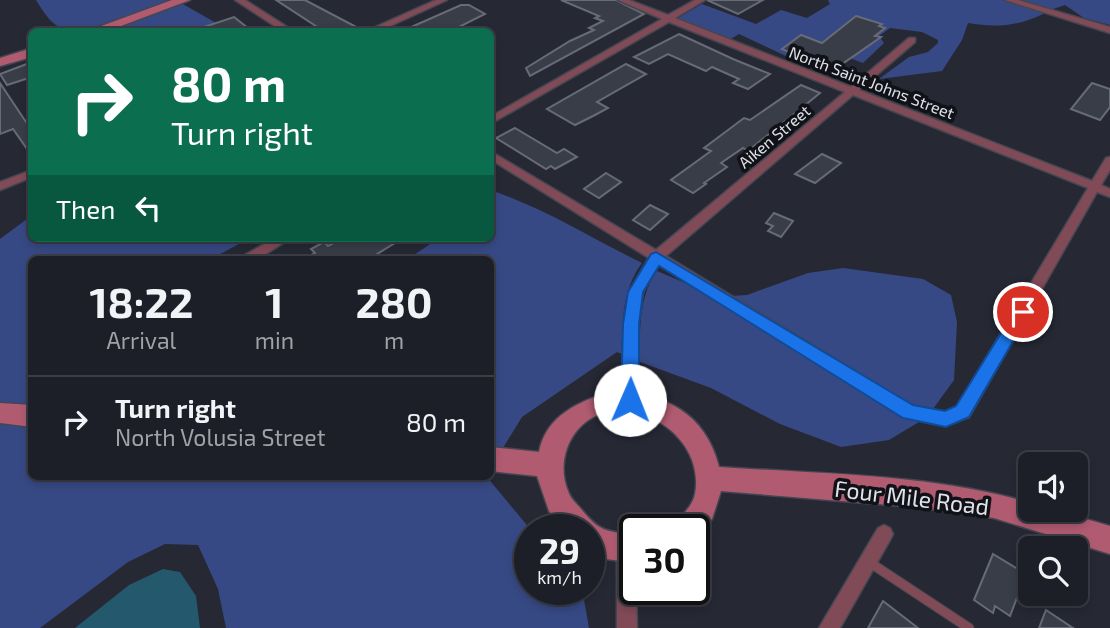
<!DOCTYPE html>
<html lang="en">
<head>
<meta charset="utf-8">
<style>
  :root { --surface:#1c1f27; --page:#292c33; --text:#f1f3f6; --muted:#a0a2a7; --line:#3a3d44 }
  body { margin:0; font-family:"Exo 2",sans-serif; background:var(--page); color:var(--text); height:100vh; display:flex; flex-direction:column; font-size:26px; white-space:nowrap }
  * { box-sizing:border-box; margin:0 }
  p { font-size:23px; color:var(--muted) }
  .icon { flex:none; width:38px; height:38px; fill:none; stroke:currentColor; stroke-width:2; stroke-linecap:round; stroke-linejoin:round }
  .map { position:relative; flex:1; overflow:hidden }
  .side { position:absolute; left:28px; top:256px; width:466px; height:224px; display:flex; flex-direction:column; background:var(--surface); border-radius:10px; box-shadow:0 4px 10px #0003,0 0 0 2px var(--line) }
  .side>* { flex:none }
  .hud { position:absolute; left:28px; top:28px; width:466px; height:214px; border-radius:10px; box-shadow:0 4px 10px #0003,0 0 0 2px var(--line); background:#0b6e4f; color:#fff; overflow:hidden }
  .fabs { position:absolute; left:1018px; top:452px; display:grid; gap:14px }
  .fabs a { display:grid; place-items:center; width:70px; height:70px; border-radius:10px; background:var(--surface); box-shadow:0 4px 10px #0003,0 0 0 2px var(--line); font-size:35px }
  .speed { position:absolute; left:514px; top:514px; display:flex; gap:14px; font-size:35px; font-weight:700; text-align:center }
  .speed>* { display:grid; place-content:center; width:91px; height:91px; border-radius:50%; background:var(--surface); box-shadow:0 4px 10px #0003,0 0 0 2px var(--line); line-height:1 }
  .speed small { font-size:18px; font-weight:400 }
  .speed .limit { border:4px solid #111; border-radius:10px; background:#fff; color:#111 }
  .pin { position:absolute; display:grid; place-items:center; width:60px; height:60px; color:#fff; margin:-30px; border:4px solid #fff; border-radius:50%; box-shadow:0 2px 7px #0007 }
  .me { position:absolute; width:77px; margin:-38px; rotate:1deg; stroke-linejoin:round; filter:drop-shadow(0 0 5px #0008) }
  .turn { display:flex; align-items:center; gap:24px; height:147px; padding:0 28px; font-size:32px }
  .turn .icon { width:91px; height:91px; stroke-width:2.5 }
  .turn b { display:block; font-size:49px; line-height:60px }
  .then { display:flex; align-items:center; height:66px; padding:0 28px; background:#0003; gap:14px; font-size:26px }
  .eta { display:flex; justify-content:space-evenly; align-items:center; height:119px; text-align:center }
  .eta b { font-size:42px; font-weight:700; line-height:49px }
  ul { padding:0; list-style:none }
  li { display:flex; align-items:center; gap:21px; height:91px; padding:0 28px; border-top:2px solid var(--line) }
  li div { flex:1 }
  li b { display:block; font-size:26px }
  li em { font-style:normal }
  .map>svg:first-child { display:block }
</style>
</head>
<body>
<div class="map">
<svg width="1110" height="628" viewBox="0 0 1110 628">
  <rect width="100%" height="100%" fill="#262934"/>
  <g fill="#374984">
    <path d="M 36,0 L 175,0 L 83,31 C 56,32 49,21 36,0 Z"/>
    <path d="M 828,0 L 1003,0 L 1045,13 C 1020,26 996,28 968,23 L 962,40 L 942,71 L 879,79 L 909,57 L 928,52 L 938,43 L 938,40 L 922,32 L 890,28 L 879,36 L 884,43 L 863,63 L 810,43 L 788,57 L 739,34 L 729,40 L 676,19 L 702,4 L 756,24 L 781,10 L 807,18 L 830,4 Z"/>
    <polygon points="1016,0 1110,0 1110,25 1084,18 1065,5 1050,10"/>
    <polygon points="181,3 232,32 99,32"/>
    <path d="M 490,190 C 545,208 591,238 642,263 C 622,290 622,322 622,354 L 617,352 L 522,417 L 501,451 L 490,449 L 490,259 L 408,259 L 439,238 L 490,238 Z"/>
    <polygon points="31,216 32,238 250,238 211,259 32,259 31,407 0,404 0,239"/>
    <polygon points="843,268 923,279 951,295 957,322 954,380 933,409 910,404 731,296 747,295 808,273"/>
    <path d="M 657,271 L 690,285 L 906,418 L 919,422 L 889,440 L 841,447 L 780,424 L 711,388 L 640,362 C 640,330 638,298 657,271 Z"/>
    <polygon points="0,422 31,425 32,476 486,476 531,530 530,590 579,590 583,594 589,628 226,628 218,589 198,545 165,544 128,562 40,628 0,628"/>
  </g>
  <polygon fill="#24586d" points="163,569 180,572 196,596 200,628 75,628 129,585"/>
  <g fill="#393d48" stroke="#676b78" stroke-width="2">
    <polygon points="276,0 305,0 362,30 325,32"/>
    <polygon points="561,0 616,0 644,14 530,76 526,68 570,41 594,30 589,28 603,21 595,18 599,16"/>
    <polygon points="707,0 763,0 738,14"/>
    <polygon points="461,5 469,5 485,14 449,32 400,32"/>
    <polygon points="856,16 882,24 879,26 885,28 875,36 881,37 832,71 782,49 801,35 822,43"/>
    <polygon points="234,17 253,32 198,32 198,29"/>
    <polygon points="679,34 733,59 770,74 748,89 733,83 739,79 712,67 706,71 668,54 649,64 634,57"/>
    <polygon points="32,62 32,77 7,85 0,74"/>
    <polygon points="626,64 646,74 597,102 608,108 595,115 575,125 547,109"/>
    <polygon points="0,83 32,131 32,156 13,129 0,134"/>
    <polygon points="1092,83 1110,89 1110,107 1100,120 1071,109"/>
    <polygon points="801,85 820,93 748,151 743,148 721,163 727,167 704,183 706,184 693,193 671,180 711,151 704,148 744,118 750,120"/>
    <polygon points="515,128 557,153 564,149 577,157 555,169 551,166 546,169 496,138"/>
    <polygon points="822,154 841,163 815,183 795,174"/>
    <polygon points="606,173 621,182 599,198 584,189"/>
    <polygon points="650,205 668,214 650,230 633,220"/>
    <polygon points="774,213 793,221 781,237 768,231 773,226 766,223"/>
    <polygon points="343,238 403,238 369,259 304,259 315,253 311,249 324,242 328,246"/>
    <polygon points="993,554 1026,574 1010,616 995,606 993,613 974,600"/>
    <polygon points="883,601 918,628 868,628"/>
    <polygon points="1046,610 1073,628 1039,628"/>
  </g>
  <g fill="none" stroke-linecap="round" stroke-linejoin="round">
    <defs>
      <polyline id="lane" points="869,562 969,628"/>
      <g id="street">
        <polygon points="235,0 245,0 295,32 284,32"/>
        <polygon points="436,0 447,0 377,32 364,32"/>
        <path d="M 618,0 L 629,0 L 668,15 L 695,0 L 705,0 L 675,18 L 851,87 L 909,38 L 915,38 L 915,42 L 859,90 L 1092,181 L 1106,158 L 1110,157 L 1110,170 L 1101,185 L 1110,189 L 1110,197 L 1097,192 L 969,417 L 945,426 L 903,417 L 659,264 L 643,292 L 638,324 L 638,400 L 636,405 L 630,407 L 624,405 L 622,400 L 624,324 L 629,292 L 649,258 L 490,159 L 490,151 L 656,250 L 845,92 L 669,22 L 490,124 L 490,117 L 662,19 ZM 853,95 L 1088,188 L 957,407 L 945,412 L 912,406 L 666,256 Z"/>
        <polygon points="1005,0 1018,0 1110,27 1110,33"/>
        <polygon points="32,170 32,177 0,190 0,182"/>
        <polygon points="275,238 291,238 258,259 242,259 243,256"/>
        <polygon points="884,525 890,528 893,534 890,540 840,628 819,628 878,528"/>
        <polygon points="626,540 633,542 635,549 637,628 617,628 617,549 619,542"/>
      </g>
      <g id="secondary">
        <polygon points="172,0 190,0 105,32 85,32"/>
        <polygon points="32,48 32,57 0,66 0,58"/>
        <path d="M 612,391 C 664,393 705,412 719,467 C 822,474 931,474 1031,503 L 1031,509 L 1052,509 L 1110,526 L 1110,554 L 994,518 L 915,507 L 721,491 L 712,519 L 695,540 L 695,530 L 672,530 C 678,517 692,509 695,494 C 704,447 658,407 613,411 C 574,415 554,458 568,491 C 570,498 576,503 581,509 C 600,532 605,531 635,535 L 635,563 L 606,559 L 590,551 L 590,530 L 564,530 L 549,511 L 537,476 L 490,471 L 490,447 L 539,452 C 546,415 580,401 612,391 Z"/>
        <polygon points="0,403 32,405 32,427 0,423"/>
      </g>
    </defs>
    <use href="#lane" stroke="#444751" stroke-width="11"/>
    <use href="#street" stroke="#444751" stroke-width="3"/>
    <use href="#secondary" stroke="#444751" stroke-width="3"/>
    <use href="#lane" stroke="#814a57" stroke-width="9"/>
    <use href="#street" fill="#814a57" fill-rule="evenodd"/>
    <use href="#secondary" fill="#b15b71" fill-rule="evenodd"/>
  </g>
  <polygon fill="#1a73e8" stroke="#114b97" stroke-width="2" points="656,252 913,405 945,411 956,406 1017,307 1023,305 1030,312 969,417 946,427 903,418 659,266 643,292 639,324 639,400 636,406 630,408 624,406 621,400 623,324 628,292 651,254"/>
  <g text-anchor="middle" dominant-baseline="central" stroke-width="7" stroke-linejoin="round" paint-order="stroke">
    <g font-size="16" fill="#dfe2e9" stroke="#101217">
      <text transform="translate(872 82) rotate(21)">North Saint Johns Street</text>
      <text transform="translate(774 136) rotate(-40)">Aiken Street</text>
    </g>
    <g font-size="23" fill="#dfe2e9" stroke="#101217">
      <text transform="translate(912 497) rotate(7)">Four Mile Road</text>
    </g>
  </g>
</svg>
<div class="fabs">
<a><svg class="icon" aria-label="sound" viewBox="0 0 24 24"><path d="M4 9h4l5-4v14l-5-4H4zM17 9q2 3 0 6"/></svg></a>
<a><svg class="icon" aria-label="search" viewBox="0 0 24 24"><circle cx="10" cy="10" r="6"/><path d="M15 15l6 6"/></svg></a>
</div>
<div class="speed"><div>29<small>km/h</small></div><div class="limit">30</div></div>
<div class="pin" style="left:1023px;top:312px;background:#d93025"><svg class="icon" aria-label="arrive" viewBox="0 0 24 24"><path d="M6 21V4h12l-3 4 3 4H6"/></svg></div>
<svg class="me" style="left:630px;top:400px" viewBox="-20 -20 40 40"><circle r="19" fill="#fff"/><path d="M0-13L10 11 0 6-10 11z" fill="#1a73e8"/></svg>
<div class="hud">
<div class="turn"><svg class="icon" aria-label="right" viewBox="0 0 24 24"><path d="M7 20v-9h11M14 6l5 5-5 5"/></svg><div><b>80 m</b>Turn right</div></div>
<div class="then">Then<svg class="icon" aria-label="left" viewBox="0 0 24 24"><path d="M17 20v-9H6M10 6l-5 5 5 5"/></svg></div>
</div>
<section class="side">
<div class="eta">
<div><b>18:22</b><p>Arrival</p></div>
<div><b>1</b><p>min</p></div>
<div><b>280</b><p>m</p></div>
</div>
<ul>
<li><svg class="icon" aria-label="right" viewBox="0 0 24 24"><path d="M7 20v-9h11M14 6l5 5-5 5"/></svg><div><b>Turn right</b><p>North Volusia Street</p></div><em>80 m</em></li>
</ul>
</section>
</div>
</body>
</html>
